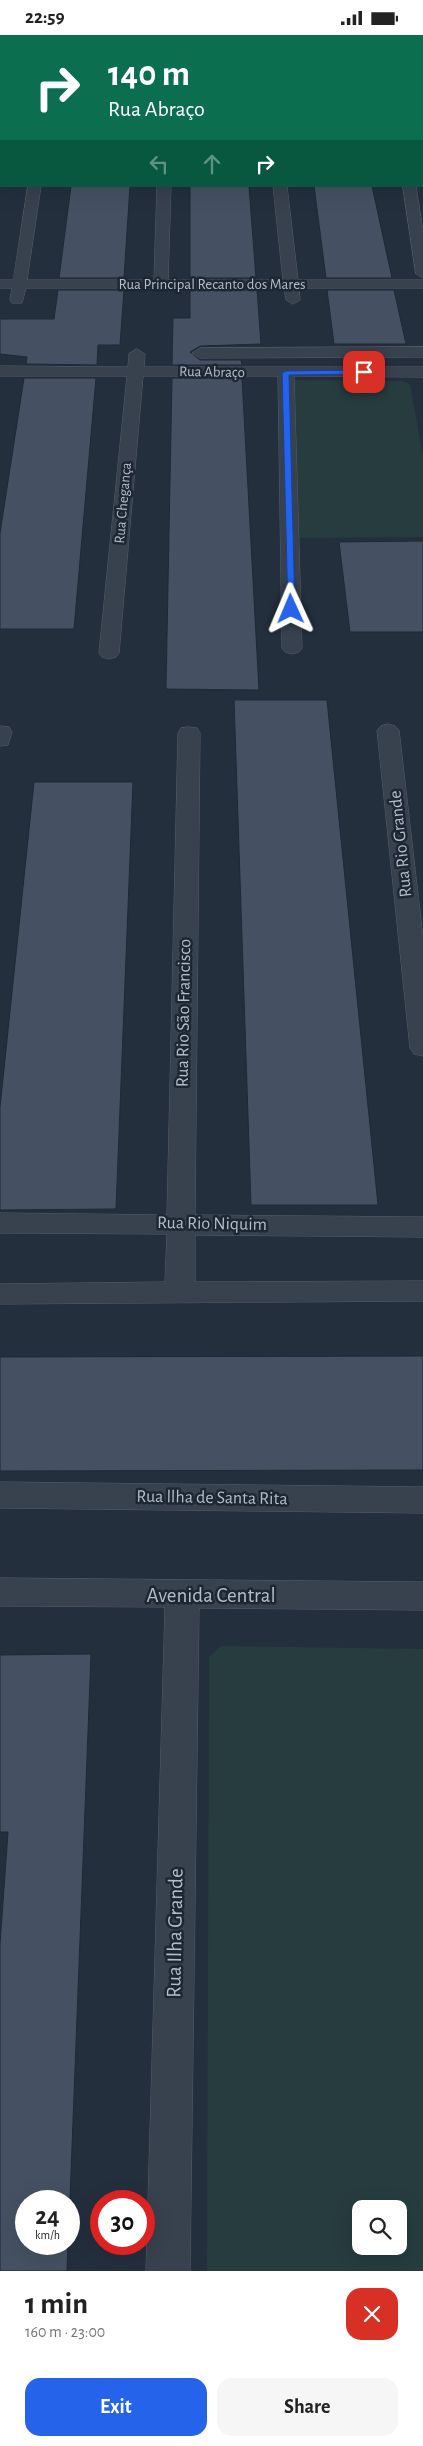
<!DOCTYPE html>
<html lang="en">
<head>
<meta charset="utf-8">
<style>
  :root { --surface:#fff; --page:#f6f6f6; --text:#222; --muted:#767676; --accent:#2563eb }
  body { margin:0; font-family:"Alegreya Sans",sans-serif; background:var(--page); color:var(--text); height:100vh; display:flex; flex-direction:column; font-size:19px; white-space:nowrap }
  * { box-sizing:border-box; margin:0 }
  p { font-size:16px; color:var(--muted) }
  .icon { flex:none; width:28px; height:28px; fill:none; stroke:currentColor; stroke-width:2; stroke-linecap:round; stroke-linejoin:round }
  .map { position:relative; height:2236px; overflow:hidden }
  .details { display:flex; flex-direction:column; background:var(--surface); flex:1 }
  .details>* { flex:none }
  .top-card { position:absolute; left:0px; top:0px; width:424px; height:152px; box-shadow:0 5px 20px #0002; background:#0b6e4f; color:#fff; overflow:hidden }
  .buttons { position:absolute; left:352px; top:2165px; display:grid; gap:10px }
  .buttons a { display:grid; place-items:center; width:55px; height:55px; border-radius:10px; background:var(--surface); box-shadow:0 5px 20px #0002; font-size:25px }
  .speed { position:absolute; left:15px; top:2155px; display:flex; gap:10px; font-size:25px; font-weight:700; text-align:center }
  .speed>* { display:grid; place-content:center; width:65px; height:65px; border-radius:50%; background:var(--surface); box-shadow:0 5px 20px #0002; line-height:1 }
  .speed small { font-size:12px; font-weight:400 }
  .speed .limit { border:8px solid #d22; background:#fff; color:#111 }
  .pin { position:absolute; display:grid; place-items:center; width:42px; height:42px; color:#fff; margin:-21px; border-radius:10px; box-shadow:0 2px 8px #0006 }
  .me { position:absolute; width:55px; margin:-28px; rotate:359deg; stroke-linejoin:round; filter:drop-shadow(0 0 4px #0008) }
  .turn { display:flex; align-items:center; gap:18px; height:105px; padding:0 25px; font-size:22px }
  .turn .icon { width:65px; height:65px; stroke-width:2.5 }
  .turn b { display:block; font-size:35px; line-height:42px }
  .lanes { display:flex; align-items:center; height:48px; padding:0 25px; background:#0003; justify-content:center; gap:25px; direction:ltr }
  .lanes .off { opacity:.35 }
  .round { display:grid; place-items:center; flex:none; width:52px; height:52px; border-radius:15px; background:var(--page) }
  .headline { display:flex; align-items:center; justify-content:space-between; height:85px; padding:0 25px }
  h1 { font-size:30px; font-weight:600; line-height:38px }
  .action { display:flex; gap:10px; margin-top:auto; padding:10px 25px }
  .action a { flex:1; height:58px; border-radius:15px; background:var(--accent); color:#fff; font-size:20px; font-weight:600; line-height:58px; text-align:center }
  .action a+a { background:var(--page); color:var(--text) }
  .status { display:flex; justify-content:space-between; align-items:center; height:35px; padding:0 25px; background:var(--surface); direction:ltr }
  .status svg { height:14px; fill:currentColor }
  .map>svg:first-child { display:block }
</style>
</head>
<body>
<div class="status"><b>22:59</b><svg viewBox="0 0 49 12"><path d="M0 12V9h3v3zM5 12V6h3v6zM10 12V3h3v9zM15 12V0h3v12zM26 1h20v11H26zM47 4h2v5h-2z"/></svg></div>
<div class="map">
<svg width="423" height="2236" viewBox="0 0 423 2236">
  <rect width="100%" height="100%" fill="#242f3e"/>
  <g fill="#263c3f" fill-rule="evenodd">
    <polygon points="294,345 401,346 410,349 423,423 423,502 299,503"/>
    <path d="M 221,1611 L 423,1614 L 423,2236 L 207,2236 L 209,1622 ZM 361,2174 L 399,2174 L 399,2211 L 361,2211 Z"/>
  </g>
  <g fill="#455162" stroke="#1f2835">
    <polygon points="71,151 130,151 124,243 59,243"/>
    <polygon points="190,151 249,151 256,243 190,243"/>
    <polygon points="314,151 372,151 392,243 326,243"/>
    <polygon points="58,255 124,255 120,310 98,310 97,330 26,329 27,322 0,319 0,284 54,284"/>
    <polygon points="190,255 257,255 261,309 200,311 190,317 200,325 241,325 242,330 172,330 173,283 190,283"/>
    <polygon points="327,255 394,255 406,309 334,309"/>
    <polygon points="24,343 96,343 74,594 0,594 0,498"/>
    <polygon points="172,343 242,343 259,655 166,654"/>
    <polygon points="423,506 423,597 350,597 339,507"/>
    <polygon points="234,665 327,665 378,1170 251,1170"/>
    <polygon points="34,747 133,747 116,1174 0,1175 0,1072"/>
    <polygon points="423,1321 423,1435 0,1436 0,1322"/>
    <polygon points="91,1619 69,2190 69,2166 26,2166 26,2209 68,2209 67,2236 0,2236 0,1909 8,1797 0,1797 0,1620"/>
  </g>
  <g fill="none" stroke-linecap="round" stroke-linejoin="round">
    <defs>
      <g id="minor">
        <rect x="85" y="0" width="10" height="1"/>
        <rect x="177" y="0" width="10" height="1"/>
        <rect x="283" y="0" width="10" height="1"/>
        <rect x="383" y="0" width="10" height="1"/>
        <polygon points="0,58 1,59 1,66 0,66"/>
        <rect x="422" y="58" width="1" height="8"/>
        <polygon points="28,151 41,151 27,245 154,245 157,151 171,151 168,245 283,245 273,151 287,151 298,245 423,245 423,253 299,253 300,265 293,269 286,265 284,253 26,253 22,268 12,268 10,265 12,253 0,253 0,245 13,245"/>
        <polygon points="403,151 416,151 423,196 423,243 416,239"/>
        <polygon points="423,312 423,322 200,323 192,318 200,313"/>
        <polygon points="137,314 145,319 144,332 423,332 423,342 294,341 302,613 299,617 292,619 285,617 282,613 278,341 143,341 119,618 116,622 109,624 102,622 99,618 127,341 0,341 0,331 128,332 129,319"/>
        <polygon points="388,689 395,691 399,695 423,903 423,1021 414,1019 410,1013 377,695 381,691"/>
        <polygon points="0,691 9,692 12,697 8,710 0,711"/>
        <polygon points="189,692 197,693 200,698 195,1180 423,1182 423,1202 195,1200 195,1247 423,1246 423,1266 0,1269 0,1249 165,1247 167,1199 0,1198 0,1178 167,1180 178,698 181,693"/>
        <polygon points="0,1447 423,1452 423,1478 0,1473"/>
        <polygon points="0,1543 423,1547 423,1575 199,1573 190,2236 146,2236 165,1572 0,1571"/>
      </g>
    </defs>
    <use href="#minor" stroke="#565f6c" stroke-width="1"/>
    <use href="#minor" fill="#38414e" fill-rule="evenodd"/>
  </g>
  <polygon fill="#2563eb" stroke="#184099" points="364,335 366,339 289,340 295,574 288,576 282,338 286,336"/>
  <g text-anchor="middle" dominant-baseline="central" stroke-width="5" stroke-linejoin="round" paint-order="stroke">
    <g font-size="15" fill="#b4bcc9" stroke="#1d2633">
      <text x="212" y="249">Rua Principal Recanto dos Mares</text>
      <text transform="translate(212 337) rotate(1)">Rua Abraço</text>
      <text transform="translate(123 468) rotate(-85)">Rua Chegança</text>
    </g>
    <g font-size="18" fill="#b4bcc9" stroke="#1d2633">
      <text transform="translate(401 809) rotate(-96)">Rua Rio Grande</text>
      <text transform="translate(184 978) rotate(-89)">Rua Rio São Francisco</text>
      <text transform="translate(212 1189) rotate(1)">Rua Rio Niquim</text>
      <text transform="translate(212 1463) rotate(1)">Rua llha de Santa Rita</text>
    </g>
    <g font-size="21" fill="#b4bcc9" stroke="#1d2633">
      <text x="211" y="1560">Avenida Central</text>
      <text transform="translate(175 1898) rotate(-89)">Rua Ilha Grande</text>
    </g>
  </g>
</svg>
<div class="buttons">
<a><svg class="icon" aria-label="search" viewBox="0 0 24 24"><circle cx="10" cy="10" r="6"/><path d="M15 15l6 6"/></svg></a>
</div>
<div class="speed"><div>24<small>km/h</small></div><div class="limit">30</div></div>
<div class="pin" style="left:364px;top:337px;background:#d93025"><svg class="icon" aria-label="arrive" viewBox="0 0 24 24"><path d="M6 21V4h12l-3 4 3 4H6"/></svg></div>
<svg class="me" style="left:291px;top:574px" viewBox="-20 -20 40 40"><path d="M0-17L14 15 0 8-14 15z" fill="#2563eb" stroke="#fff" stroke-width="4"/></svg>
<div class="top-card">
<div class="turn"><svg class="icon" aria-label="right" viewBox="0 0 24 24"><path d="M7 20v-9h11M14 6l5 5-5 5"/></svg><div><b>140 m</b>Rua Abraço</div></div>
<div class="lanes"><svg class="icon off" aria-label="left" viewBox="0 0 24 24"><path d="M17 20v-9H6M10 6l-5 5 5 5"/></svg><svg class="icon off" aria-label="ahead" viewBox="0 0 24 24"><path d="M12 20V5M6 11l6-6 6 6"/></svg><svg class="icon" aria-label="right" viewBox="0 0 24 24"><path d="M7 20v-9h11M14 6l5 5-5 5"/></svg></div>
</div>
</div>
<section class="details">
<div class="headline"><div><h1>1 min</h1><p>160 m · 23:00</p></div><a class="round" style="background:#d93025;color:#fff"><svg class="icon" aria-label="close" viewBox="0 0 24 24"><path d="M6 6l12 12M18 6L6 18"/></svg></a></div>
<div class="action"><a>Exit</a><a>Share</a></div>
</section>
</body>
</html>
